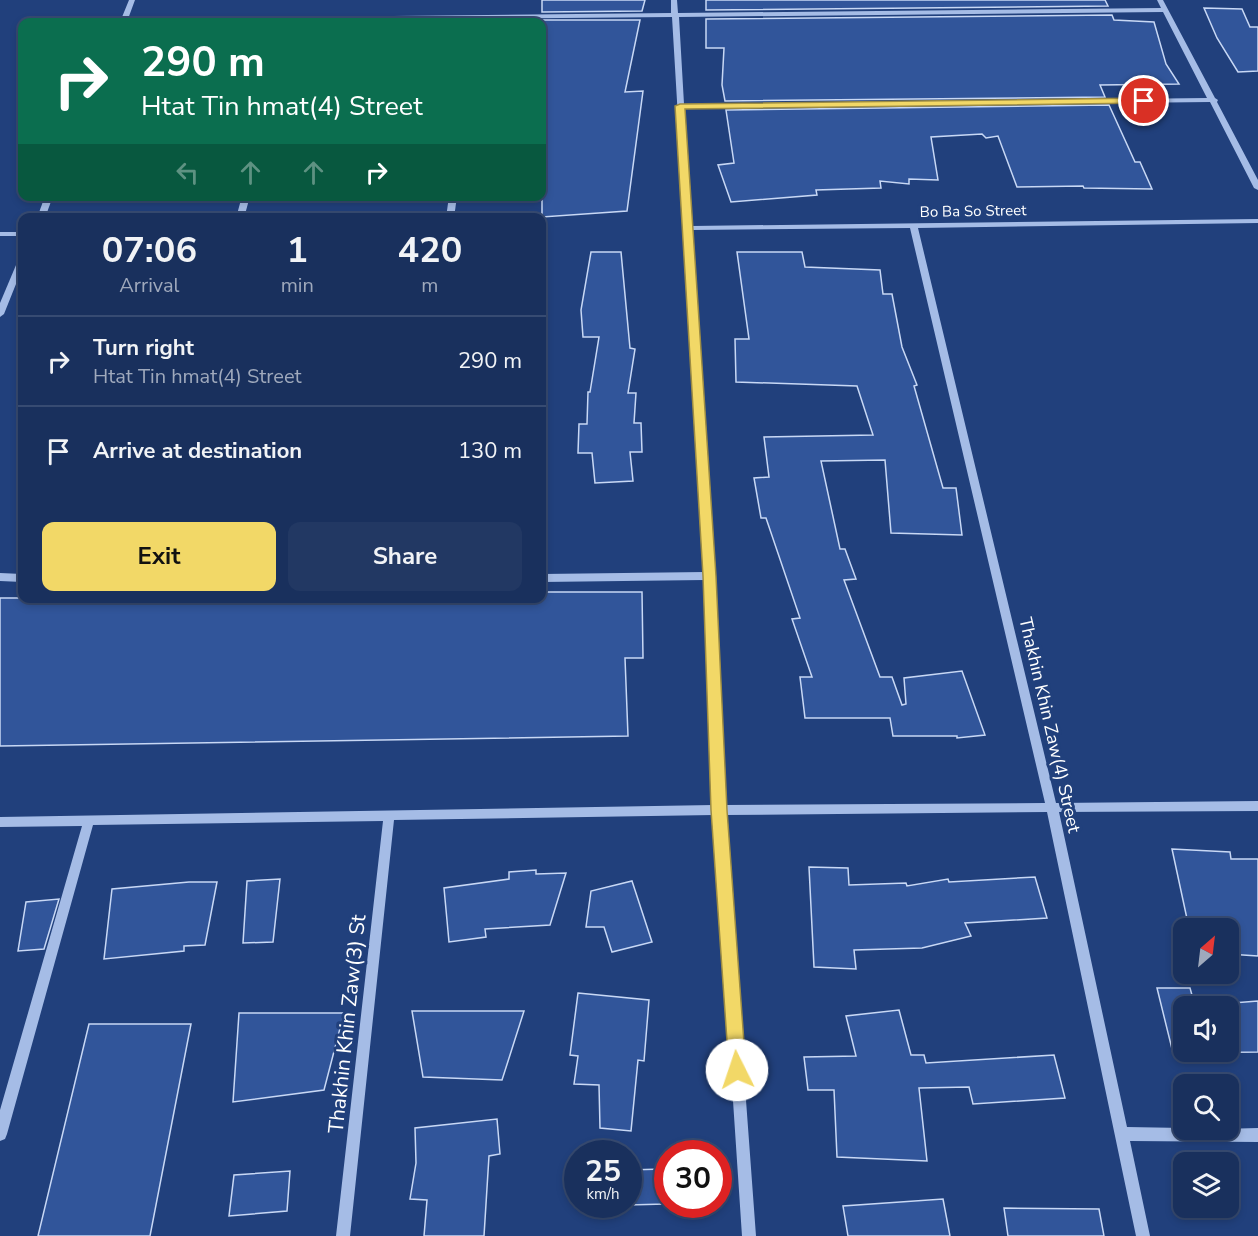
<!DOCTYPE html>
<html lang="en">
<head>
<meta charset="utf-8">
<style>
  :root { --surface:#19305d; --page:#223863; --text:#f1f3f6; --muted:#9fa9bc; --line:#374b72; --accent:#f2d867 }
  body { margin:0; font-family:"Nunito Sans",sans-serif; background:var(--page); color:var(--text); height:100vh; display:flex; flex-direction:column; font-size:22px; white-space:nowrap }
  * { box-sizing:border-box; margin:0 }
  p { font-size:20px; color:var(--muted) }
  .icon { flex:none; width:33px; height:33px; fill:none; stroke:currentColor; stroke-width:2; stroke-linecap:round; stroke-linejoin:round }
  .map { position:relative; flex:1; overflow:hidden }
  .panel { position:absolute; left:18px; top:213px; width:528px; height:390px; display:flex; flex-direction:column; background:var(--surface); border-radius:12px; box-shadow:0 3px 9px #0003,0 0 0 2px var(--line) }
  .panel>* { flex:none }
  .banner { position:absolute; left:18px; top:18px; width:528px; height:183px; border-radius:12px; box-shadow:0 3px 9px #0003,0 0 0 2px var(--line); background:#0b6e4f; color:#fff; overflow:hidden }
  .needle { width:39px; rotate:28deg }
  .buttons { position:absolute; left:1173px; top:918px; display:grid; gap:12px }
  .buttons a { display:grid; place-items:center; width:66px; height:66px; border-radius:12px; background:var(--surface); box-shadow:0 3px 9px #0003,0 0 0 2px var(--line); font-size:30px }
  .speed { position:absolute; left:564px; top:1140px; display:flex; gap:12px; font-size:30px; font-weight:700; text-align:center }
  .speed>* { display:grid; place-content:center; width:78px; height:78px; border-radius:50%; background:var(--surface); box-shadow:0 3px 9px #0003,0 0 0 2px var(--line); line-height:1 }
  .speed small { font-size:15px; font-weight:400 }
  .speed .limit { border:9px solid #d22; background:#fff; color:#111 }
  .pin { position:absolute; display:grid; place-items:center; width:51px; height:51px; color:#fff; margin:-26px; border:3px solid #fff; border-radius:50%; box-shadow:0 2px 6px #0007 }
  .me { position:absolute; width:66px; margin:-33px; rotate:356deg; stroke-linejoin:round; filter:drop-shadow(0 0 4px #0008) }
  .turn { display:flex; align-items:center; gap:21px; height:126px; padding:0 24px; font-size:27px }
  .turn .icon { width:78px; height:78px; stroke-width:2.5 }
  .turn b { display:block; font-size:42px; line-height:51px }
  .lanes { display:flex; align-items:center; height:57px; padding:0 24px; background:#0003; justify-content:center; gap:30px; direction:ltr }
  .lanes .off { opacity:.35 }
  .eta { display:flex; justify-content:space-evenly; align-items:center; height:102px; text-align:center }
  .eta b { font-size:36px; font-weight:700; line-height:42px }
  .primary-button { display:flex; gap:12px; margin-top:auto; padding:12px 24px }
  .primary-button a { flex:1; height:69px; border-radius:12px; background:var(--accent); color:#111; font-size:24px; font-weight:700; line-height:69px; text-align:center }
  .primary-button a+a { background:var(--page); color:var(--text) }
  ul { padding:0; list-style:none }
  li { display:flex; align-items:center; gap:18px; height:90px; padding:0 24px; border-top:2px solid var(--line) }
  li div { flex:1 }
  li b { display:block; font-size:22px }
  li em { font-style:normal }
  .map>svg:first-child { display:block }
</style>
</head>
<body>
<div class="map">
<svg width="1258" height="1236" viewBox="0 0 1258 1236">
  <rect width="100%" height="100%" fill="#21407c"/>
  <g fill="#31559a" stroke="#c8d8f5" stroke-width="1.5" fill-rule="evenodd">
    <polygon points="542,0 645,0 642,11 542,12"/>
    <polygon points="706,0 1105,0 1108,6 706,10"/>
    <polygon points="1204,8 1242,9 1250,27 1258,27 1258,71 1238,72 1217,38"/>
    <polygon points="1112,15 1114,20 1154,22 1166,64 1179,84 1100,85 1105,97 725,101 722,85 724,48 706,48 706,19"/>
    <polygon points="542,20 640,20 625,92 643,91 627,211 542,217"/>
    <polygon points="1109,105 1135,162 1140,162 1152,189 1084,188 1083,186 1017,187 998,136 986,138 982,134 931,137 938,180 909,179 909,184 880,181 881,188 816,190 817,195 731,202 718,165 734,163 726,110"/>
    <polygon points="591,252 621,252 630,348 635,349 628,393 636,393 634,423 641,423 642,452 630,452 633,481 595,483 592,453 578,453 579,424 587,424 588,392 590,392 599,337 583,337 581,310"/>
    <polygon points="737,252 802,252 805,267 880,270 883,294 892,294 902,347 917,385 914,386 943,488 956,488 962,535 891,533 885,460 821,461 840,549 845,549 856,579 844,580 880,677 892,677 902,705 906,704 904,678 962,671 985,735 957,738 957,736 893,736 890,718 805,718 800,677 812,677 792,619 800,618 766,518 761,518 754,478 769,477 764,437 873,435 857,386 736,382 735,339 749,339"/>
    <polygon points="542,592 642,592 643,658 625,658 628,736 0,746 0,598 542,598"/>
    <polygon points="1172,849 1230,852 1231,859 1258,859 1258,956 1228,954 1228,928 1189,928"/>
    <polygon points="809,867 848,868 849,885 906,883 907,886 948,879 949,882 1035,877 1047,918 965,923 971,936 922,948 854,950 856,969 814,967"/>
    <polygon points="536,870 536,874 566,873 550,925 485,929 486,937 449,942 444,888 509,879 509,872"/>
    <polygon points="280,879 273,942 243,943 247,881"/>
    <polygon points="632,881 652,942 612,952 604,927 586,927 591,891"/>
    <polygon points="189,882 217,882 205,945 184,946 184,951 104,959 112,889"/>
    <polygon points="59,899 44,949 18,951 26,902"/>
    <path d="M 1157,988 L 1190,988 L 1195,1006 L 1258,1001 L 1258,1052 L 1173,1053 ZM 1184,1006 L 1228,1006 L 1228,1052 L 1184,1052 Z"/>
    <polygon points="578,993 649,1000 644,1061 638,1060 631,1131 600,1128 599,1085 574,1084 578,1056 570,1055"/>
    <polygon points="899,1010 911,1055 924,1055 926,1063 1054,1055 1065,1098 973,1104 969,1087 919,1088 927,1161 837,1157 834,1090 808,1090 804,1057 856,1056 846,1016"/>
    <polygon points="412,1011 524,1011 502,1080 423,1077"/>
    <polygon points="239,1013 344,1013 324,1090 233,1102"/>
    <polygon points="89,1024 191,1024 150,1236 38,1236"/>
    <polygon points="497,1119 500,1154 489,1156 484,1236 424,1236 427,1200 410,1199 416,1163 415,1128"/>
    <polygon points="663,1169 665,1204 628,1205 628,1170"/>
    <polygon points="290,1171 287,1211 229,1216 234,1175"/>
    <polygon points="943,1199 950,1236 848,1236 843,1206"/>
    <polygon points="1004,1208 1099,1209 1104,1236 1008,1236"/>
  </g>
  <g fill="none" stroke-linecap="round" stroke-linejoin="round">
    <g fill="#a5bce6" fill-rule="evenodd">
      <path d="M 129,0 L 135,0 L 128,19 L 671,13 L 671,0 L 677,0 L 678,13 L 1161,8 L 1157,0 L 1163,0 L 1215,98 L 1218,100 L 1217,102 L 1258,180 L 1258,190 L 1254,188 L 1210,102 L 684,108 L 692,226 L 1258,219 L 1258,223 L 918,228 L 1056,803 L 1258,801 L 1258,811 L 1059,812 L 1127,1127 L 1184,1128 L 1184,1130 L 1258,1128 L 1258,1142 L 1130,1141 L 1150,1236 L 1136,1236 L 1047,812 L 725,815 L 756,1236 L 742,1236 L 714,815 L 394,820 L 350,1236 L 336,1236 L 383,821 L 93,825 L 7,1134 L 5,1139 L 0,1141 L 0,1110 L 82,826 L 0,827 L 0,817 L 713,805 L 705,580 L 542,582 L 542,574 L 705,572 L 672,17 L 120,22 ZM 1163,12 L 1207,98 L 684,104 L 679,17 ZM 910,228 L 1045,803 L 725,805 L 715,576 L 692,230 Z"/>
      <polygon points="45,196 53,196 45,218 37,218"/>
      <polygon points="242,196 250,196 244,218 236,218"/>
      <polygon points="449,196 457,196 454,218 446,218"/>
      <rect x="0" y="232" width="22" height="4"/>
      <polygon points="19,258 22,258 22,269 4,314 0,317 0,303"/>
      <polygon points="0,573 22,574 22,582 0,581"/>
    </g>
  </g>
  <polygon fill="#f2d867" stroke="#9d8c43" stroke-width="1.5" points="1144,98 1147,99 1147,103 685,109 716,576 727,810 746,1070 743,1076 737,1078 731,1076 729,1070 711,810 703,576 675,106 680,104"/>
  <g text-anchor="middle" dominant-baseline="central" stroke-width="6" stroke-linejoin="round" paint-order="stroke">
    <g font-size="15" fill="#fff" stroke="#21407c">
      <text transform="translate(973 211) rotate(-1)">Bo Ba So Street</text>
    </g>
    <g font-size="18" fill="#fff" stroke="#21407c">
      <text transform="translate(1050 725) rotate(77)">Thakhin Khin Zaw(4) Street</text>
    </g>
    <g font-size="21" fill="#fff" stroke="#21407c">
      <text transform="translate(347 1024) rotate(-84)">Thakhin Khin Zaw(3) St</text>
    </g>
  </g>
</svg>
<div class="buttons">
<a><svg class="needle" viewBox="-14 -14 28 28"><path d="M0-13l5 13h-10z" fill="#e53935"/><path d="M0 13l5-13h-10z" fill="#9fa9bc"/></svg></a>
<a><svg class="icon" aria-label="sound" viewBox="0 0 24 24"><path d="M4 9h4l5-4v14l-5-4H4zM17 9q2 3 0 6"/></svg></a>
<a><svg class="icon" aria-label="search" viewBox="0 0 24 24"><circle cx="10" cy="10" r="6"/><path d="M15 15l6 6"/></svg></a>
<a><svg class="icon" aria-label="layers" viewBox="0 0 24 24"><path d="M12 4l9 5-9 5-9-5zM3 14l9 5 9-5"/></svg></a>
</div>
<div class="speed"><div>25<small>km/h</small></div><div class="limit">30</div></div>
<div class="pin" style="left:1144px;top:101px;background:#d93025"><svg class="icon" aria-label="arrive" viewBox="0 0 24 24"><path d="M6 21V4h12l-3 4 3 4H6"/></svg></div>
<svg class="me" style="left:737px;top:1070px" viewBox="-20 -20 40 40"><circle r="19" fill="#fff"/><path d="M0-13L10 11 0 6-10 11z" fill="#f2d867"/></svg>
<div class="banner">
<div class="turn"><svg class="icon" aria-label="right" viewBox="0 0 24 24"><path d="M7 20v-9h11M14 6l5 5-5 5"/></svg><div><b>290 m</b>Htat Tin hmat(4) Street</div></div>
<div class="lanes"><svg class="icon off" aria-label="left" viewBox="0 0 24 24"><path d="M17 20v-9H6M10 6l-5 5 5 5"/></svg><svg class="icon off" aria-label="ahead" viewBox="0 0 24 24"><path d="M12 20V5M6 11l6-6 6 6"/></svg><svg class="icon off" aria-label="ahead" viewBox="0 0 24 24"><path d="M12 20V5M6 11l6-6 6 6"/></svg><svg class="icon" aria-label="right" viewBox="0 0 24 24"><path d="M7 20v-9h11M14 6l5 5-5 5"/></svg></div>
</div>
<section class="panel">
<div class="eta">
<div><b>07:06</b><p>Arrival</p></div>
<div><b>1</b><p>min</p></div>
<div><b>420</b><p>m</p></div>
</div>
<ul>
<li><svg class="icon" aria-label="right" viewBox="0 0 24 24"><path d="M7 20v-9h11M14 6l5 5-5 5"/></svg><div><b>Turn right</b><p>Htat Tin hmat(4) Street</p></div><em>290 m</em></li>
<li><svg class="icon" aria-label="arrive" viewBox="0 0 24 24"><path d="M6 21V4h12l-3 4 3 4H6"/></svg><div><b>Arrive at destination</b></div><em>130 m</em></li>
</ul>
<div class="primary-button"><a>Exit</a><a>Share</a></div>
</section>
</div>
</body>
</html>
